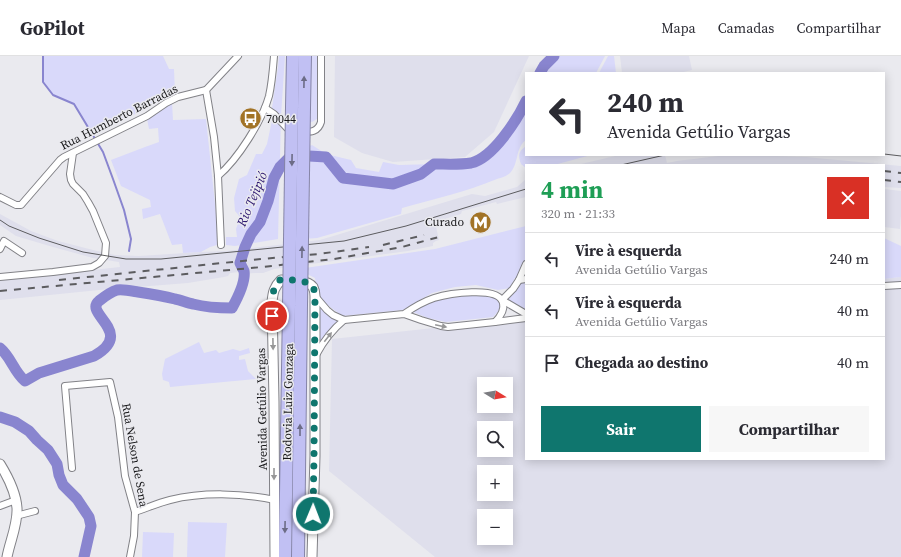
<!DOCTYPE html>
<html lang="pt">
<head>
<meta charset="utf-8">
<style>
  :root { --surface:#fff; --page:#f7f7f7; --text:#2b2b33; --muted:#7c7c81; --line:#e1e1e2; --accent:#0f766e }
  body { margin:0; font-family:"Source Serif 4",serif; background:var(--page); color:var(--text); height:100vh; display:flex; flex-direction:column; font-size:15px; white-space:nowrap }
  * { box-sizing:border-box; margin:0 }
  p { font-size:13px; color:var(--muted) }
  .icon { flex:none; width:22px; height:22px; fill:none; stroke:currentColor; stroke-width:2; stroke-linecap:round; stroke-linejoin:round }
  .map { position:relative; flex:1; overflow:hidden }
  .details { position:absolute; left:525px; top:108px; width:360px; height:296px; display:flex; flex-direction:column; background:var(--surface); border-radius:0px; box-shadow:0 2px 10px #0003 }
  .details>* { flex:none }
  .banner { position:absolute; left:525px; top:16px; width:360px; height:84px; border-radius:0px; box-shadow:0 2px 10px #0003; background:#fff; color:var(--text); overflow:hidden }
  .needle { width:26px; rotate:101deg }
  .fabs { position:absolute; left:477px; top:321px; display:grid; gap:8px }
  .fabs a { display:grid; place-items:center; width:36px; height:36px; border-radius:0px; background:var(--surface); box-shadow:0 2px 10px #0003; font-size:20px }
  .pin { position:absolute; display:grid; place-items:center; width:34px; height:34px; color:#fff; margin:-17px; border:2px solid #fff; border-radius:50%; box-shadow:0 1px 4px #0007 }
  .me { position:absolute; width:44px; margin:-22px; rotate:1deg; stroke-linejoin:round; filter:drop-shadow(0 0 3px #0008) }
  .turn { display:flex; align-items:center; gap:14px; height:84px; padding:0 16px; font-size:18px }
  .turn .icon { width:52px; height:52px; stroke-width:2.5 }
  .turn b { display:block; font-size:28px; line-height:34px }
  .round { display:grid; place-items:center; flex:none; width:42px; height:42px; border-radius:0px; background:var(--page) }
  .overview { display:flex; align-items:center; justify-content:space-between; height:68px; padding:0 16px }
  h1 { font-size:24px; font-weight:700; line-height:30px; color:#1e9e55 }
  .action { display:flex; gap:8px; margin-top:auto; padding:8px 16px }
  .action a { flex:1; height:46px; border-radius:0px; background:var(--accent); color:#fff; font-size:16px; font-weight:700; line-height:46px; text-align:center }
  .action a+a { background:var(--page); color:var(--text) }
  ul { padding:0; list-style:none }
  li { display:flex; align-items:center; gap:12px; height:52px; padding:0 16px; border-top:1px solid var(--line) }
  li div { flex:1 }
  li b { display:block; font-size:15px }
  li em { font-style:normal }
  header { display:flex; align-items:center; gap:24px; box-sizing:border-box; height:56px; padding:0 20px; background:var(--surface); border-bottom:1px solid var(--line) }
  header strong { font-size:19px }
  nav { display:flex; gap:22px; margin-inline-start:auto; font-size:14px }
  .map>svg:first-child { display:block }
</style>
</head>
<body>
<header>
<strong>GoPilot</strong>
<nav><a>Mapa</a><a>Camadas</a><a>Compartilhar</a></nav>
</header>
<div class="map">
<svg width="901" height="501" viewBox="0 0 901 501">
  <rect width="100%" height="100%" fill="#eaeaef"/>
  <g fill="#dfdfec" fill-rule="evenodd">
    <polygon points="335,0 529,0 494,76 465,101 393,106 362,97 334,81"/>
    <polygon points="620,0 690,0 689,0 692,14 679,17 622,17"/>
    <polygon points="619,99 665,99 667,107 677,105 726,99 747,99 806,101 901,110 901,132 884,131 884,109 577,109"/>
    <polygon points="526,123 526,136 525,137 526,141 497,148 496,146 462,155 461,158 435,166 439,184 436,185 433,187 433,190 408,195 274,213 263,217 255,217 242,218 240,216 230,217 228,220 224,221 188,227 99,234 0,244 0,224 120,211 119,206 93,202 53,191 16,180 0,169 0,158 31,175 58,185 97,195 115,199 139,200 201,196 227,195 320,184 472,138 485,140 517,131"/>
    <polygon points="884,133 901,135 901,159 900,173 884,171"/>
    <path d="M 901,221 L 901,501 L 435,501 L 329,415 L 332,283 L 526,262 L 526,403 L 884,403 L 884,223 ZM 484,328 L 506,328 L 506,350 L 484,350 ZM 484,372 L 506,372 L 506,394 L 484,394 ZM 484,416 L 506,416 L 506,438 L 484,438 ZM 484,460 L 506,460 L 506,482 L 484,482 Z"/>
  </g>
  <g fill="#d9d9fa">
    <polygon points="43,0 163,0 169,13 174,13 175,38 131,60 90,74 74,48 53,39 43,26"/>
    <polygon points="279,0 285,0 281,60 278,183 235,190 226,189 226,181 237,181 236,173 240,161 235,155 234,142 239,123 247,119 256,98 262,98 267,88 274,55 272,52 278,11"/>
    <polygon points="309,0 320,0 320,61 312,66 309,65"/>
    <polygon points="554,0 605,0 596,17 540,17 544,10"/>
    <polygon points="608,0 614,0 616,17 599,17"/>
    <path d="M 526,45 L 526,84 C 515,92 519,108 510,117 C 507,120 501,122 497,123 C 466,136 434,143 402,152 L 401,158 L 317,182 L 304,183 L 306,92 L 312,89 L 326,98 L 351,104 L 356,112 L 379,116 L 383,106 L 399,109 L 473,107 L 485,100 L 504,81 L 512,69 Z"/>
    <polygon points="172,47 173,64 206,63 217,167 217,189 210,191 201,196 183,197 182,188 172,189 160,158 143,163 142,153 151,151 150,144 121,130 111,104 145,91 159,86 158,72 149,73 147,63"/>
    <path d="M 526,90 L 526,99 L 591,99 L 554,109 L 526,109 L 526,112 L 521,108 C 518,99 518,96 526,90 Z"/>
    <polygon points="526,170 526,221 515,222 510,232 498,234 476,229 455,231 432,237 403,254 342,260 321,244 316,229 315,222 307,218 305,212 435,193"/>
    <polygon points="884,182 901,190 901,221 884,223"/>
    <polygon points="521,226 526,226 526,254 508,244"/>
    <path d="M 485,237 C 500,241 506,249 493,261 L 446,266 L 428,262 L 413,256 L 413,254 L 435,244 Z"/>
    <polygon points="317,245 339,265 316,295"/>
    <polygon points="199,286 204,297 216,294 219,297 233,293 240,295 249,292 250,297 239,300 239,304 245,303 248,315 256,323 170,331 169,326 163,324 162,318 165,303"/>
    <polygon points="188,466 227,467 225,501 187,501"/>
    <polygon points="143,476 174,477 173,501 142,501"/>
  </g>
  <g fill="none" stroke-linecap="round" stroke-linejoin="round">
    <polyline stroke="#8985cf" stroke-width="2" points="43,0 43,26 53,39 74,48 103,96 113,123 124,154 131,183 129,195"/>
    <g stroke="#8985cf" stroke-width="11">
      <polyline points="540,17 544,10 554,0"/>
      <path d="M 0,292 C 11,301 14,316 25,325 L 39,317 L 94,300 C 136,276 83,258 99,245 C 104,241 110,236 117,234 C 123,233 132,235 138,236 C 151,238 163,240 175,243 C 181,244 187,247 193,248 C 205,251 219,252 232,252 C 237,243 246,226 244,215 C 243,213 241,209 240,207 L 245,191 L 251,178 L 260,166 L 268,145 L 274,122 L 280,111 L 292,99 L 326,101 L 343,122 L 393,128 L 421,118 L 434,108 C 446,108 459,109 471,107 C 493,102 517,64 526,45"/>
      <polyline points="0,361 15,366 29,375 37,384 48,394 57,408 59,419 63,429 77,443 89,461 91,470 84,501"/>
    </g>
    <defs>
      <g id="street">
        <polyline points="206,34 214,81 218,120 221,189"/>
        <polyline points="265,52 274,58 287,72 293,75"/>
        <path d="M 302,76 C 311,76 318,76 321,66 L 321,0"/>
        <path d="M 218,120 C 238,103 262,65 269,40 C 272,27 273,13 274,0"/>
        <polyline points="0,141 16,149 21,149 60,104 64,101 147,60 166,47 178,41 206,34 238,0"/>
        <polyline points="0,193 4,185 22,197"/>
        <polyline points="0,221 53,216 92,211 99,207 105,200 106,187 93,155 88,146 83,138 73,128 71,124 70,118 73,97"/>
        <polyline points="526,223 519,224 513,233 502,244 526,258"/>
        <polyline points="519,224 526,208"/>
        <polyline points="884,230 901,229"/>
        <path d="M 315,240 L 327,254 L 333,259 L 344,264 L 404,258 L 421,264 L 441,270 L 448,271 L 495,266 C 500,261 505,255 503,247 C 499,229 447,238 434,242 C 422,246 414,251 404,258"/>
        <polyline points="495,266 526,262"/>
        <path d="M 316,299 C 323,286 332,274 344,264"/>
        <polyline points="72,412 65,330 110,326 118,361 125,420 135,456 134,480 130,501"/>
        <polyline points="0,450 16,444"/>
        <path d="M 135,456 C 147,452 158,447 170,444 C 202,436 242,437 275,444"/>
        <polyline points="16,460 35,455"/>
      </g>
      <g id="secondary">
        <path d="M 0,408 C 8,421 16,437 17,452 C 18,468 10,485 7,501"/>
        <path d="M 275,501 L 274,346 L 272,246 C 273,236 274,231 281,224 C 289,224 307,223 313,231 C 314,233 315,237 315,240 L 315,400 L 312,501"/>
      </g>
      <g id="highway">
        <polyline points="292,51 293,0"/>
        <polyline points="304,52 305,0"/>
        <polyline points="285,501 289,250"/>
        <polyline points="298,501 301,249"/>
      </g>
    </defs>
    <use href="#street" stroke="#828287" stroke-width="8"/>
    <use href="#secondary" stroke="#828287" stroke-width="11"/>
    <use href="#highway" stroke="#8685a7" stroke-width="14"/>
    <use href="#street" stroke="#fff" stroke-width="6"/>
    <use href="#secondary" stroke="#fff" stroke-width="9"/>
    <use href="#highway" stroke="#c1c0f3" stroke-width="12"/>
    <g stroke="#5c5c5f" stroke-width="1">
      <polyline points="884,98 901,100"/>
      <polyline points="621,109 665,99"/>
      <polyline points="0,164 9,170 39,182 83,196 126,203 161,203 344,185 406,170 526,133"/>
    </g>
    <g stroke="#5c5c5f" stroke-width="2" stroke-dasharray="7 7" stroke-linecap="butt">
      <polyline points="762,109 766,109"/>
      <polyline points="884,115 901,117"/>
      <polyline points="884,124 901,126"/>
      <polyline points="383,189 424,179"/>
      <polyline points="59,224 261,203 319,198 369,191"/>
      <polyline points="0,235 262,211 334,203 402,191 439,181"/>
    </g>
    <defs>
      <g id="highway-bridge">
        <polyline points="301,249 304,52"/>
        <polyline points="289,250 292,51"/>
      </g>
    </defs>
    <use href="#highway-bridge" stroke="#8685a7" stroke-width="14" stroke-linecap="butt"/>
    <use href="#highway-bridge" stroke="#c1c0f3" stroke-width="12"/>
  </g>
  <defs><path id="oneway-solid" d="M-6-.8H1V-3.2L6.5 0L1 3.2V.8H-6Z"/></defs>
  <g fill="#6c6c86">
    <use href="#oneway-solid" transform="translate(304 26) rotate(-89)"/>
    <use href="#oneway-solid" transform="translate(292 104) rotate(91)"/>
    <use href="#oneway-solid" transform="translate(302 196) rotate(-89)"/>
    <use href="#oneway-solid" transform="translate(300 374) rotate(-90)"/>
    <use href="#oneway-solid" transform="translate(285 471) rotate(91)"/>
  </g>
  <g fill="#979798">
    <use href="#oneway-solid" transform="translate(441 270) rotate(12)"/>
    <use href="#oneway-solid" transform="translate(328 281) rotate(-52)"/>
    <use href="#oneway-solid" transform="translate(273 288) rotate(89)"/>
    <use href="#oneway-solid" transform="translate(274 418) rotate(90)"/>
  </g>
  <g fill="none" stroke-linecap="round" stroke-linejoin="round">
    <path stroke="#0f766e" stroke-width="7" stroke-dasharray="0 12.6" d="M 272,260 C 272,245 270,236 280,224 C 289,224 307,223 313,231 C 314,233 315,237 315,240 L 314,400 L 313,458"/>
  </g>
  <defs>
    <symbol id="bus-disc" viewBox="-11 -11 22 22"><circle r="9.5" fill="#a27326" stroke="#eaeaef"/><path d="M-5-6H5V4H4V6H2V4H-2V6H-4V4H-5ZM-3.5-4V0h7V-4ZM-3.5 1.2v1.5H-2V1.2ZM2 1.2v1.5H3.5V1.2Z" fill="#fff"/></symbol>
    <symbol id="metro-disc" viewBox="-11 -11 22 22"><circle r="9.5" fill="#a27326" stroke="#eaeaef"/><path d="M-5.5 5V-5H-3L0 0L3-5H5.5V5H3V-.5L0 4L-3-.5V5Z" fill="#fff"/></symbol>
  </defs>
  <g fill-rule="evenodd">
    <use href="#bus-disc" x="238" y="50" width="25" height="25"/>
    <use href="#metro-disc" x="468" y="154" width="25" height="25"/>
  </g>
  <g text-anchor="middle" dominant-baseline="central" stroke-width="3" stroke-linejoin="round" paint-order="stroke">
    <g font-size="12" fill="#18181a" stroke="#eaeaef">
      <text transform="translate(119 61) rotate(-27)">Rua Humberto Barradas</text>
      <text transform="translate(288 346) rotate(-89)">Rodovia Luiz Gonzaga</text>
      <text transform="translate(262 353) rotate(-91)">Avenida Getúlio Vargas</text>
      <text transform="translate(135 399) rotate(80)">Rua Nelson de Sena</text>
    </g>
    <g font-size="12" fill="#18181a" stroke="#eaeaef" text-anchor="start">
      <text x="266" y="63">70044</text>
      <text x="464" y="166" text-anchor="end">Curado</text>
    </g>
    <g font-size="13" font-style="italic" fill="#2f1a71" stroke="#eaeaef">
      <text transform="translate(252 143) rotate(-67)">Rio Tejipió</text>
    </g>
  </g>
</svg>
<div class="fabs">
<a><svg class="needle" viewBox="-14 -14 28 28"><path d="M0-13l5 13h-10z" fill="#e53935"/><path d="M0 13l5-13h-10z" fill="#7c7c81"/></svg></a>
<a><svg class="icon" aria-label="search" viewBox="0 0 24 24"><circle cx="10" cy="10" r="6"/><path d="M15 15l6 6"/></svg></a>
<a>+</a>
<a>−</a>
</div>
<div class="pin" style="left:272px;top:260px;background:#d93025"><svg class="icon" aria-label="arrive" viewBox="0 0 24 24"><path d="M6 21V4h12l-3 4 3 4H6"/></svg></div>
<svg class="me" style="left:313px;top:458px" viewBox="-20 -20 40 40"><circle r="17" fill="#0f766e" stroke="#fff" stroke-width="3"/><path d="M0-11L8 9 0 5-8 9z" fill="#fff"/></svg>
<div class="banner">
<div class="turn"><svg class="icon" aria-label="left" viewBox="0 0 24 24"><path d="M17 20v-9H6M10 6l-5 5 5 5"/></svg><div><b>240 m</b>Avenida Getúlio Vargas</div></div>
</div>
<section class="details">
<div class="overview"><div><h1>4 min</h1><p>320 m · 21:33</p></div><a class="round" style="background:#d93025;color:#fff"><svg class="icon" aria-label="close" viewBox="0 0 24 24"><path d="M6 6l12 12M18 6L6 18"/></svg></a></div>
<ul>
<li><svg class="icon" aria-label="left" viewBox="0 0 24 24"><path d="M17 20v-9H6M10 6l-5 5 5 5"/></svg><div><b>Vire à esquerda</b><p>Avenida Getúlio Vargas</p></div><em>240 m</em></li>
<li><svg class="icon" aria-label="left" viewBox="0 0 24 24"><path d="M17 20v-9H6M10 6l-5 5 5 5"/></svg><div><b>Vire à esquerda</b><p>Avenida Getúlio Vargas</p></div><em>40 m</em></li>
<li><svg class="icon" aria-label="arrive" viewBox="0 0 24 24"><path d="M6 21V4h12l-3 4 3 4H6"/></svg><div><b>Chegada ao destino</b></div><em>40 m</em></li>
</ul>
<div class="action"><a>Sair</a><a>Compartilhar</a></div>
</section>
</div>
</body>
</html>
